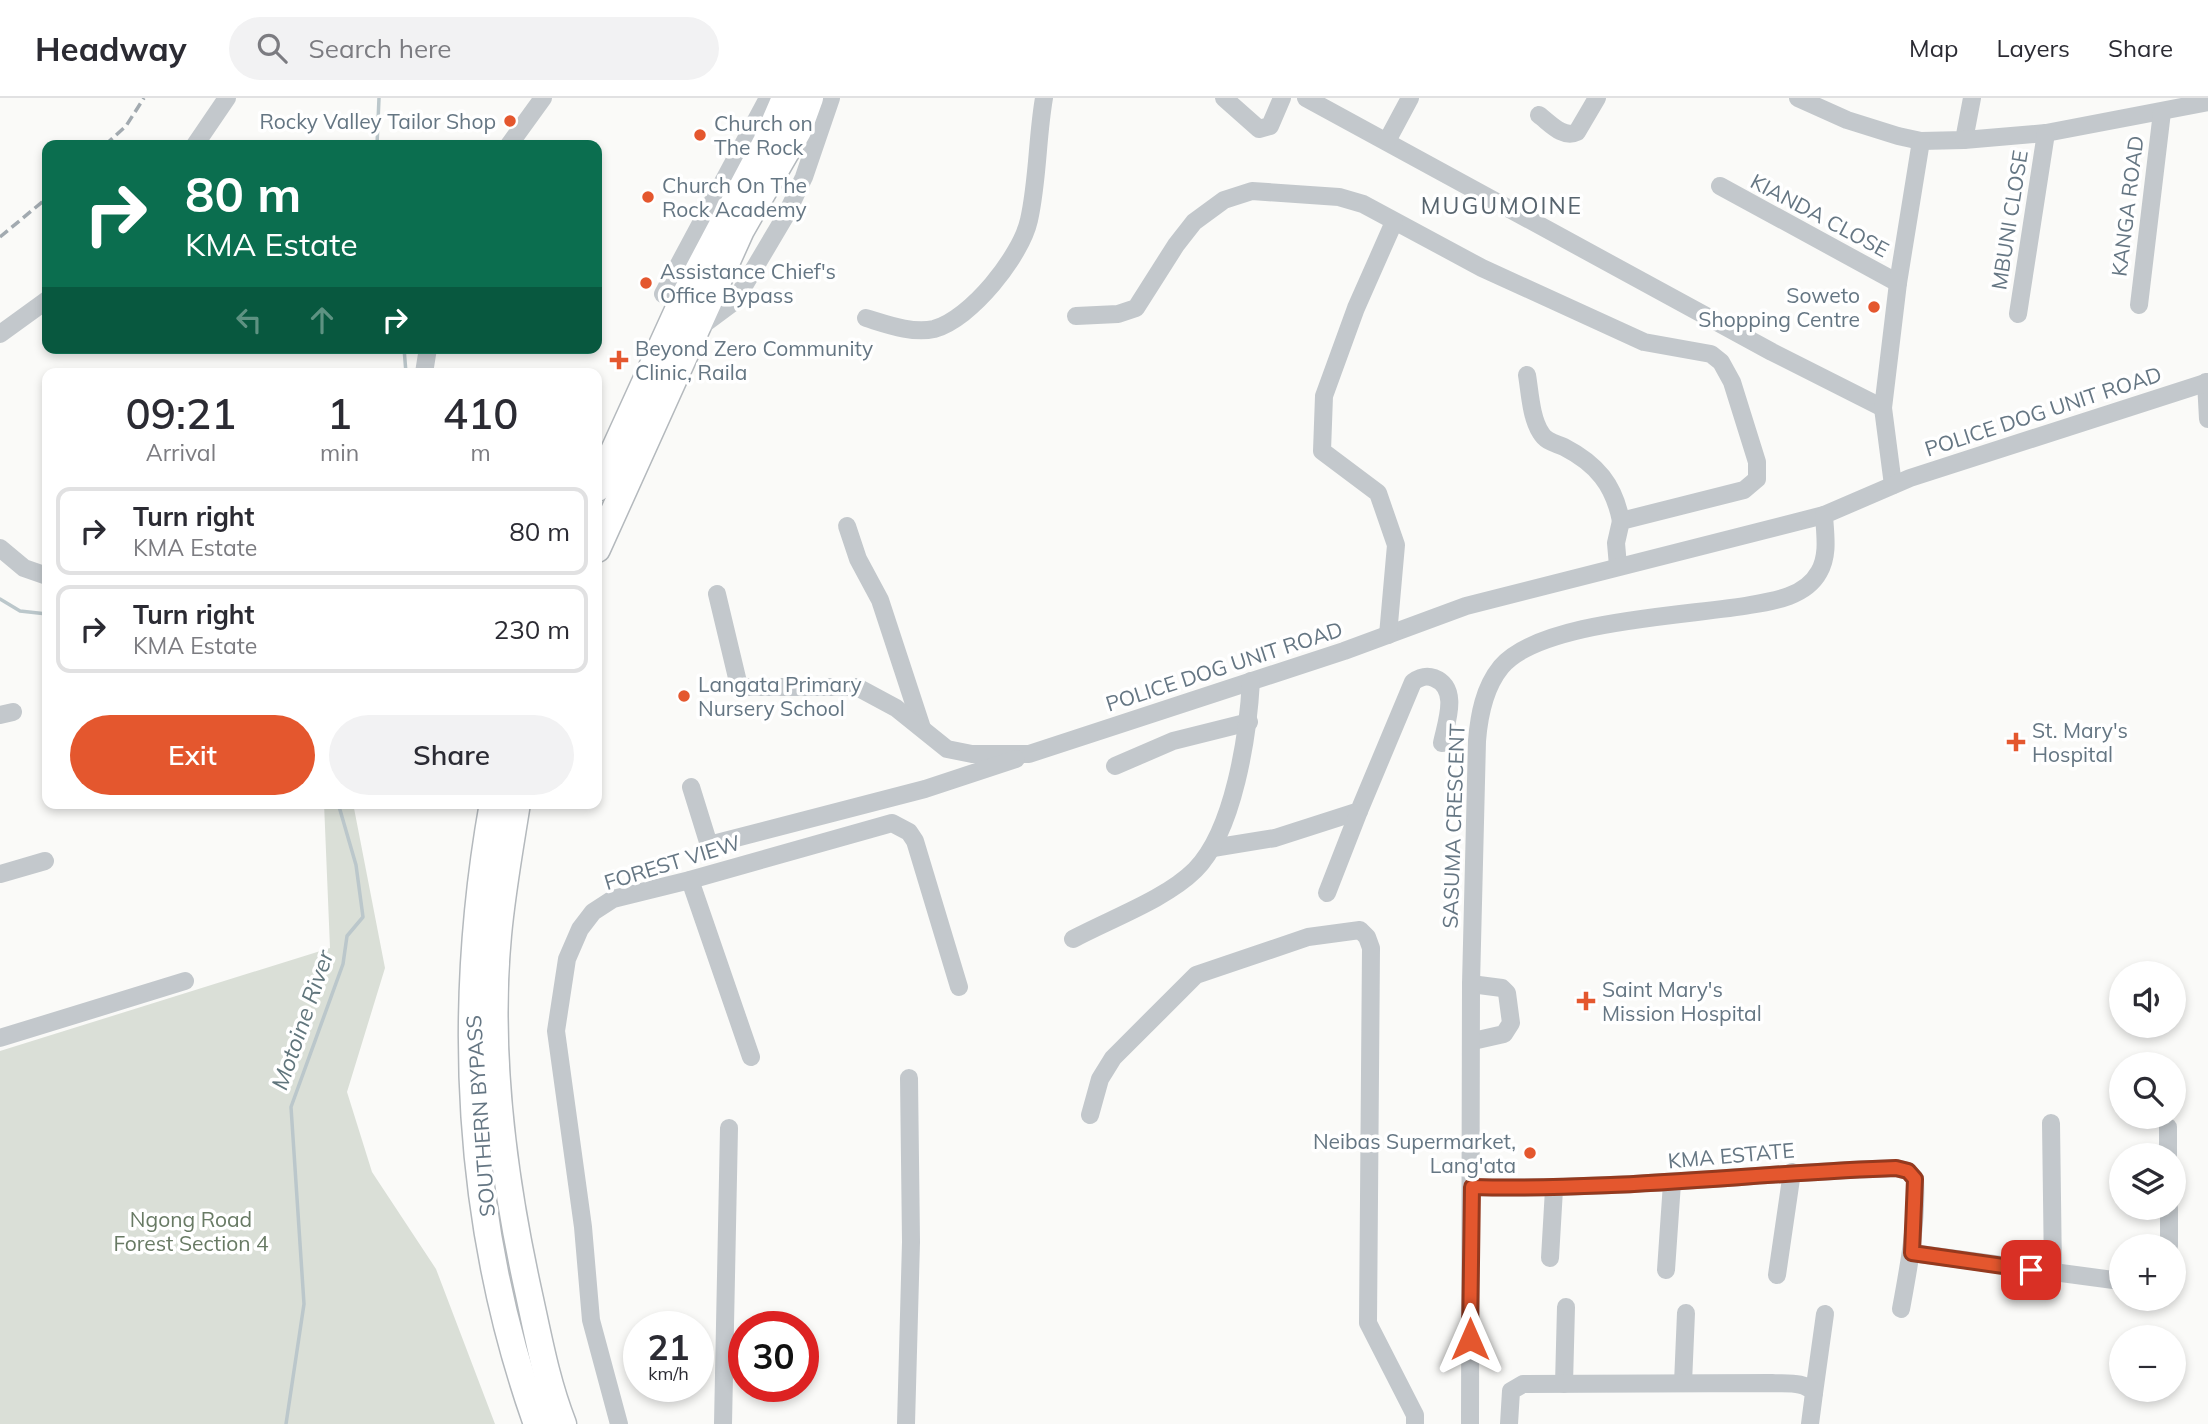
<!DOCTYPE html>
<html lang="en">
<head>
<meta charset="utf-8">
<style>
  :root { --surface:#fff; --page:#f2f2f3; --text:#2b2b33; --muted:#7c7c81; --line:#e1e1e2; --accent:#e4572e }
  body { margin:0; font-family:Mulish,sans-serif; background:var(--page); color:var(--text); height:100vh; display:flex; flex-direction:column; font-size:26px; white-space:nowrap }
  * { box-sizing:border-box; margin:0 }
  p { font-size:23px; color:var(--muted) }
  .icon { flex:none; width:38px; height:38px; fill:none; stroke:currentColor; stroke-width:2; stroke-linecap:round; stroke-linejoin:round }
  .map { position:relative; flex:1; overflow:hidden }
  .drawer { position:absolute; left:42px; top:270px; width:560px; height:441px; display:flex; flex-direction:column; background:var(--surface); border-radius:14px; box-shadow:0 4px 10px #0003 }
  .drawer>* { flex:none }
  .banner { position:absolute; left:42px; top:42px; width:560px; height:214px; border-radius:14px; box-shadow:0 4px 10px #0003; background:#0b6e4f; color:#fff; overflow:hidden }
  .controls { position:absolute; left:2109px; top:863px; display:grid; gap:14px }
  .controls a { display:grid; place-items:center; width:77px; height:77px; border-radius:50%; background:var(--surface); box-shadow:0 4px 10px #0003; font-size:35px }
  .speed { position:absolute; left:623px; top:1213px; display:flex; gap:14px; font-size:35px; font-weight:700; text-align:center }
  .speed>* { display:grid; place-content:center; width:91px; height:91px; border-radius:50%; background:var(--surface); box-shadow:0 4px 10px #0003; line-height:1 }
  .speed small { font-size:18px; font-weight:400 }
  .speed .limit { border:10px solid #d22; background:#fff; color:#111 }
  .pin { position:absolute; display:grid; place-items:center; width:60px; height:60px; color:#fff; margin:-30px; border-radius:14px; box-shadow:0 4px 10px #0006 }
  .me { position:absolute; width:77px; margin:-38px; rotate:0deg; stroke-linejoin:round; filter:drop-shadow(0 0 5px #0008) }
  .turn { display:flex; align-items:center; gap:24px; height:147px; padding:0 28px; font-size:32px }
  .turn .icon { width:91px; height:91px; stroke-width:2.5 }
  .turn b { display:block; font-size:49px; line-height:60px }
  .lanes { display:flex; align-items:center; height:66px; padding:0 28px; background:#0003; justify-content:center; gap:35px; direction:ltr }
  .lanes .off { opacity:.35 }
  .eta { display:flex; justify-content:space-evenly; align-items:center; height:119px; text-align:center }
  .eta b { font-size:42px; font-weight:600; line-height:49px }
  .primary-button { display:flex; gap:14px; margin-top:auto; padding:14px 28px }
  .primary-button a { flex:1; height:80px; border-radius:42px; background:var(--accent); color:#fff; font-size:28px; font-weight:600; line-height:80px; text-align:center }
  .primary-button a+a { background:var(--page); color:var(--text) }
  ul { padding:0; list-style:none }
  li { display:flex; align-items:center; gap:21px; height:88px; margin:0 14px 10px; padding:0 14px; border:4px solid var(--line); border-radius:14px }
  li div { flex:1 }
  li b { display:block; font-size:26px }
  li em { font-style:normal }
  header { display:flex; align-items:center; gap:42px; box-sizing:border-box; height:98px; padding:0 35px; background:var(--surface); border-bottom:2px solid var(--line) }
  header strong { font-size:33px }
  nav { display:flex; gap:38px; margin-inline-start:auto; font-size:24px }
  .search { width:490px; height:63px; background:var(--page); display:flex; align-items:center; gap:18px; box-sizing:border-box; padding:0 24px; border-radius:38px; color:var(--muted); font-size:26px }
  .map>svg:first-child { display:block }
</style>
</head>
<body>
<header>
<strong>Headway</strong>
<div class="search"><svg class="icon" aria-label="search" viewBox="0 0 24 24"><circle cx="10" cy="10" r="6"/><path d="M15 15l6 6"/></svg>Search here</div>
<nav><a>Map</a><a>Layers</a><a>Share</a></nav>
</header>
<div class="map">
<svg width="2208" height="1326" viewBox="0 0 2208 1326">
  <rect width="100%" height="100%" fill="#fafaf8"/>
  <polygon fill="#dadfd7" points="324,705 353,705 385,870 347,994 372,1074 436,1171 495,1326 0,1326 0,953 330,850"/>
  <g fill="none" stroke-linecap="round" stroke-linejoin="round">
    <g stroke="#bbc7cb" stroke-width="3.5">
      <polyline points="377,47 379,0"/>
      <polyline points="404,250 406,275"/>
      <polyline points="0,501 20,513 47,516"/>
      <polyline points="286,1326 304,1206 291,1009 343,866 347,838 363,819 356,767 338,705"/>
    </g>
    <defs>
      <g id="highway">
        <polyline points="597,390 684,199 766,44 785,0"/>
        <polyline points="597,451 741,132 798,33 810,0"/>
        <path d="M 493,705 C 456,912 466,1127 537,1326"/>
        <path d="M 517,705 C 510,749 502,793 498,837 C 487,954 503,1078 528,1192 C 538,1237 546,1283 563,1326"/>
      </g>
    </defs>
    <use href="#highway" stroke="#b4b9bd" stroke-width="29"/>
    <g stroke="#c3c8cc" stroke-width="18">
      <polyline points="1224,0 1259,31 1270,28 1282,0"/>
      <polyline points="1306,0 1772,254 1883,310"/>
      <polyline points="1798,0 1847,22 1898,38 1921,43 1964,42 1972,0"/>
      <path d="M 1539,17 C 1550,25 1563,41 1577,34 L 1597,0"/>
      <polyline points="1964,42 2046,35 2208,4"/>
      <polyline points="1387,43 1410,0"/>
      <polyline points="195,47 227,0"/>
      <polyline points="509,47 543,0"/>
      <polyline points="1720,88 1898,185"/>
      <polyline points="663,196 768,0"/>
      <polyline points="2139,207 2162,14"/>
      <polyline points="2018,216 2046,35"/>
      <polyline points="1076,218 1118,216 1136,210 1176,147 1194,124 1224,102 1252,93 1339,99 1363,106 1482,170 1644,244 1711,256 1721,264 1732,284 1757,364 1757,381 1744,392 1621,423 1616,445 1618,468"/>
      <path d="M 866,220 C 886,226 912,236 934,231 C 971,221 1021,158 1029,122 C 1038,82 1037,40 1044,0"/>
      <polyline points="700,229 735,203 786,117 804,79 831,0"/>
      <polyline points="0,236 47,202"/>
      <polyline points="424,275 428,250"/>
      <path d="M 1527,277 C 1530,295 1531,320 1541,335 C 1546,344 1555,345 1564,349 C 1597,366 1614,387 1621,423"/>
      <polyline points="2206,284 2208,321"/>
      <polyline points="1893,387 1883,310 1898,185 1921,43"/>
      <polyline points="847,428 858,461 880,502 922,630"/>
      <polyline points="0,450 24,470 47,478"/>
      <polyline points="717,496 738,584 743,589 857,589 896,610 947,651 972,656 1029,656 1344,553 1466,508 1824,417"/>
      <polyline points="1388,537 1396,447 1378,395 1322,353 1324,298 1356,210 1394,124"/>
      <polyline points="0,617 13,614"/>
      <polyline points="1115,668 1173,643 1249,624"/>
      <polyline points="691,689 709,747 925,691 1016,661"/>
      <path d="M 1213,750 L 1275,740 L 1359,713 L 1413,584 C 1420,579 1426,577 1434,580 C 1460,590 1446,625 1442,645"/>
      <polyline points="0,776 45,763"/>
      <polyline points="690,782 751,959"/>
      <polyline points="1327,795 1359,713"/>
      <path d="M 1073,841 C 1110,821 1166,801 1195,772 C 1234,733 1248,637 1251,583"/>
      <polyline points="1471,886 1502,890 1507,895 1511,925 1504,936 1473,943"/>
      <polyline points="0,940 185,883"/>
      <polyline points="1090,1017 1100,981 1113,960 1196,877 1308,839 1360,832 1367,839 1371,850 1368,1225 1415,1317 1415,1326"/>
      <polyline points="2051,1025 2053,1175"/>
      <polyline points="2168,1029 2168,1057"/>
      <path d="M 1472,1089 C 1614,1093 1754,1075 1896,1070 L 1908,1073 L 1915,1081 C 1917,1125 1909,1168 1901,1211"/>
      <polyline points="2169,1110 2169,1148"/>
      <polyline points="1912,1155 2121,1183"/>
      <polyline points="1550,1160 1554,1091"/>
      <polyline points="1666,1172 1672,1085"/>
      <polyline points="1777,1177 1792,1074"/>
      <polyline points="1683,1285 1686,1215"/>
      <polyline points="1564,1286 1566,1209"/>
      <polyline points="1814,1295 1825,1216"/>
      <polyline points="619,1326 591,1222 583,1129 556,933 567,861 580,831 593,814 613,801 690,782 892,725 909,734 915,743 959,889"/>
      <polyline points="723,1326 729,1030"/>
      <polyline points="906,1326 911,1144 909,980"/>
      <path d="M 1470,1326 L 1471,886 L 1477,643 C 1479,617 1484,590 1501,569 C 1540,522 1689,518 1750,507 C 1775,503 1806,498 1819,474 C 1829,457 1825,436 1824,417 L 1910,380 L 2208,284"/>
      <path d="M 1509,1326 L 1511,1293 L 1523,1286 L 1772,1285 C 1787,1286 1805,1283 1814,1295 L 1810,1326"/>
    </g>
    <use href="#highway" stroke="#fff" stroke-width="26"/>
    <g stroke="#a2aab0" stroke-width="3.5" stroke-dasharray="10 5" stroke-linecap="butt">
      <polyline points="105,47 126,28 144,0"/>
      <polyline points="0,139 47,100"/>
    </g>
  </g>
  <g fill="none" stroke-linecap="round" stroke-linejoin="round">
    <defs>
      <path id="route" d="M 1470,1241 L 1472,1089 C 1614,1093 1754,1075 1896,1070 L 1908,1073 L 1915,1081 L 1912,1155 L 2031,1172"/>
    </defs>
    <use href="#route" stroke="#94391e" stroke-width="18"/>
    <use href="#route" stroke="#e4572e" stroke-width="12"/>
  </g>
  <g fill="#e4572e" stroke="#fff" stroke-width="2.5">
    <circle cx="510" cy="23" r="7"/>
    <circle cx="700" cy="37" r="7"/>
    <circle cx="648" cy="99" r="7"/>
    <circle cx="646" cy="185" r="7"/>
    <circle cx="1874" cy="209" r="7"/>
    <path d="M615.5 251.5h7v7h7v7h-7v7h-7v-7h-7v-7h7z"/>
    <circle cx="684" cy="598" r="7"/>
    <path d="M2012.5 633.5h7v7h7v7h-7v7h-7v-7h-7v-7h7z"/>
    <path d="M1582.5 892.5h7v7h7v7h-7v7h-7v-7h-7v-7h7z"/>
    <circle cx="1530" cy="1055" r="7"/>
  </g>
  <g text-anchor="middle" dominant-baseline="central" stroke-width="7" stroke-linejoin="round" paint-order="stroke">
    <g font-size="21" fill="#657683" stroke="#fff" text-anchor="start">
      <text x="496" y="23" text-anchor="end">Rocky Valley Tailor Shop</text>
      <text x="714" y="25">Church on<tspan x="714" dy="24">The Rock</tspan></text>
      <text x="662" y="87">Church On The<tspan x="662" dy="24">Rock Academy</tspan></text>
      <text x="660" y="173">Assistance Chief's<tspan x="660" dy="24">Office Bypass</tspan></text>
      <text x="1860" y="197" text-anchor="end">Soweto<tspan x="1860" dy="24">Shopping Centre</tspan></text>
      <text x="635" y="250">Beyond Zero Community<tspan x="635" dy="24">Clinic, Raila</tspan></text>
      <text x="698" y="586">Langata Primary<tspan x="698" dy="24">Nursery School</tspan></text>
      <text x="2032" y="632">St. Mary's<tspan x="2032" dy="24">Hospital</tspan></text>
      <text x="1602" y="891">Saint Mary's<tspan x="1602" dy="24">Mission Hospital</tspan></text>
      <text x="1516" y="1043" text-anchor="end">Neibas Supermarket,<tspan x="1516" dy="24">Lang'ata</tspan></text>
    </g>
    <g font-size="21" fill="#657683" stroke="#fff">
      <text transform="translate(2127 108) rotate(-83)">KANGA ROAD</text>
      <text transform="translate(1820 117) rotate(28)">KIANDA CLOSE</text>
      <text transform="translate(2009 122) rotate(-81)">MBUNI CLOSE</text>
      <text transform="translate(2043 313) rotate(-18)">POLICE DOG UNIT ROAD</text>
      <text transform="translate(1224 568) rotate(-18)">POLICE DOG UNIT ROAD</text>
      <text transform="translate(1453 728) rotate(-88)">SASUMA CRESCENT</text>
      <text transform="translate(672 764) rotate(-17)">FOREST VIEW</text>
      <text transform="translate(480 1018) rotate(-94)">SOUTHERN BYPASS</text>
      <text transform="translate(1731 1057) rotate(-5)">KMA ESTATE</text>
    </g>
    <g font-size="21" fill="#687a64" stroke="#fff">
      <text x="191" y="1121">Ngong Road<tspan x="191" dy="24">Forest Section 4</tspan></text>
    </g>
    <g font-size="23" letter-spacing="2" fill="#57646e" stroke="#fff">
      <text x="1502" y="107">MUGUMOINE</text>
    </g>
    <g font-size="23" font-style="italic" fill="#60757c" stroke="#fff">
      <text transform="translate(302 922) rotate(-71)">Motoine River</text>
    </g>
  </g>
</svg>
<div class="controls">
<a><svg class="icon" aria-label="sound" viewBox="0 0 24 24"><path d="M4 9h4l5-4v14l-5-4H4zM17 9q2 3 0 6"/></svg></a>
<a><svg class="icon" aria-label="search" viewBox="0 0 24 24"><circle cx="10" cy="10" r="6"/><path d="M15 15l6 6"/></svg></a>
<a><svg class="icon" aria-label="layers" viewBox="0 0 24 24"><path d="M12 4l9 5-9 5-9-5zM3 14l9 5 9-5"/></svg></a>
<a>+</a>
<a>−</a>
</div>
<div class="speed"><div>21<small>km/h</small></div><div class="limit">30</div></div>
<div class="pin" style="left:2031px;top:1172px;background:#d93025"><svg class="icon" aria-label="arrive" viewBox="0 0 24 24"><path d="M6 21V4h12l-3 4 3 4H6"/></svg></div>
<svg class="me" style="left:1470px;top:1241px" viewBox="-20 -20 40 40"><path d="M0-17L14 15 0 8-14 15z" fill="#e4572e" stroke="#fff" stroke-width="4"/></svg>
<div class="banner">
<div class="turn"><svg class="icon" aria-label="right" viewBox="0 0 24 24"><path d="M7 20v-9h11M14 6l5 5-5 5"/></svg><div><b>80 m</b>KMA Estate</div></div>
<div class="lanes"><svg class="icon off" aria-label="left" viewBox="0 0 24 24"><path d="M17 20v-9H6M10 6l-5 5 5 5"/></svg><svg class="icon off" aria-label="ahead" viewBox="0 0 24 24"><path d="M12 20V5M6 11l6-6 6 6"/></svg><svg class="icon" aria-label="right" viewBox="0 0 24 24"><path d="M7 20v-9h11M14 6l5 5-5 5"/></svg></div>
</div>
<section class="drawer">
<div class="eta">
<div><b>09:21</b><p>Arrival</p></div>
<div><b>1</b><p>min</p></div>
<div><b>410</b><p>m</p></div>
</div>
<ul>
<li><svg class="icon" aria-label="right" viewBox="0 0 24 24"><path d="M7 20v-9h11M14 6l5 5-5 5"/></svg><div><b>Turn right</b><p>KMA Estate</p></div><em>80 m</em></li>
<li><svg class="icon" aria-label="right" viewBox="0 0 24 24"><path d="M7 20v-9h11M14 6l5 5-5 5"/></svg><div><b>Turn right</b><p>KMA Estate</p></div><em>230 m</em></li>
</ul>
<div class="primary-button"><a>Exit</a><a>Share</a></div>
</section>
</div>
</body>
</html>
